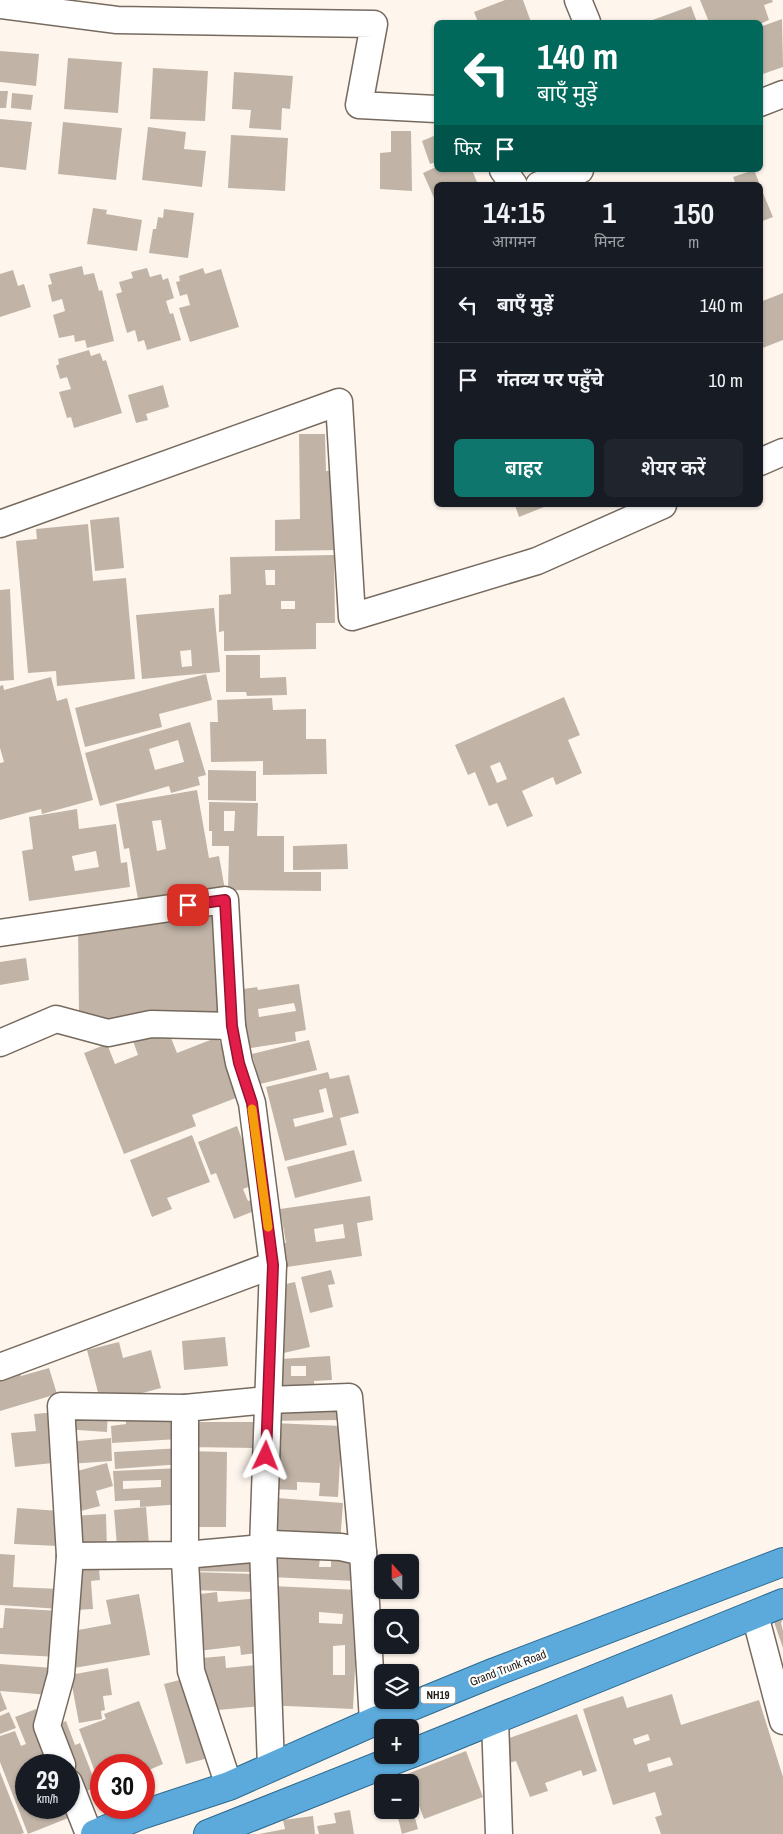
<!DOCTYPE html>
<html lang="hi">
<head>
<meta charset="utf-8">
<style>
  :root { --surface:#171b24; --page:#20242c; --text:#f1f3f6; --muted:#9ea1a6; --line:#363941; --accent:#0f766e }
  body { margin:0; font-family:"Archivo Narrow","Noto Sans Devanagari",sans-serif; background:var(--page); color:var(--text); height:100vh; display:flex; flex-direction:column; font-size:19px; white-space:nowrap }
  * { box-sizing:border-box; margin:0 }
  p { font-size:16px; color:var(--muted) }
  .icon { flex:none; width:28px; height:28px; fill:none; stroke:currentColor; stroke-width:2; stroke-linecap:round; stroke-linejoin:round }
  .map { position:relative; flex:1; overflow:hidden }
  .panel { position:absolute; left:434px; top:182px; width:329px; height:325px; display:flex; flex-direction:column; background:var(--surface); border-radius:8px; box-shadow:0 1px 4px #0004 }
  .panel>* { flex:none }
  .guide { position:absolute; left:434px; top:20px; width:329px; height:152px; border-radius:8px; box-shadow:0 1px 4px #0004; background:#00695c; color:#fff; overflow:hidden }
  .needle { width:32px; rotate:339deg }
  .fabs { position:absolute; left:374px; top:1554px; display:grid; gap:10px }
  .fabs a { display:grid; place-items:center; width:45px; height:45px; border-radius:8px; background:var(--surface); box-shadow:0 1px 4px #0004; font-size:25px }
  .speed { position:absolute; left:15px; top:1754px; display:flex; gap:10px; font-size:25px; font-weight:700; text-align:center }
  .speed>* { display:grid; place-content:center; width:65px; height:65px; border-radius:50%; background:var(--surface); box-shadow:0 1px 4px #0004; line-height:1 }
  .speed small { font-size:12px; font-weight:400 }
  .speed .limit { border:8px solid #d22; background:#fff; color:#111 }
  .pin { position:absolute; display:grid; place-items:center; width:42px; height:42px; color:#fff; margin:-21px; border-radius:10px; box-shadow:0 2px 8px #0006 }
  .me { position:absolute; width:55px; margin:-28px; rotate:2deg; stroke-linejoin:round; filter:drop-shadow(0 0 4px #0008) }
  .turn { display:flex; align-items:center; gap:18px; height:105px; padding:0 20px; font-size:22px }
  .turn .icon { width:65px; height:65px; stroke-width:2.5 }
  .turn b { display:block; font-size:35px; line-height:42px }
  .then { display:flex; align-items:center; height:48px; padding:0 20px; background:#0003; gap:10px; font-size:19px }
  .eta { display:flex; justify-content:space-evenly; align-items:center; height:85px; text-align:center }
  .eta b { font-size:30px; font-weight:600; line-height:35px }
  .primary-button { display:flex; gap:10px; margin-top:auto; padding:10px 20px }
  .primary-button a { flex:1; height:58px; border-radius:8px; background:var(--accent); color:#fff; font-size:20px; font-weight:600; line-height:58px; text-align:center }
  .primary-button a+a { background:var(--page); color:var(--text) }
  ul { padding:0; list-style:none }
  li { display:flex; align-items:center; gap:15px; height:75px; padding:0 20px; border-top:1px solid var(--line) }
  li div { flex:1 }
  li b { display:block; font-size:19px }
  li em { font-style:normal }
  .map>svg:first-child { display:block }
</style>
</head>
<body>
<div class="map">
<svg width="783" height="1834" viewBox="0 0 783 1834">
  <rect width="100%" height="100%" fill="#fef6ed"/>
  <g fill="#c1b4a7" fill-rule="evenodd">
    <polygon points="505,0 523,0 531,22 478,22 474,12"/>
    <polygon points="700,0 772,0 773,2 764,5 769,20 760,24 721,21 709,22"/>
    <polygon points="691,6 697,22 647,22"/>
    <polygon points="782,19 783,67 760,75 760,27"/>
    <polygon points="0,51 39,54 36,86 0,82"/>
    <polygon points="68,58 122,62 118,113 64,109"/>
    <polygon points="153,68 208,71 205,121 150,119"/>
    <polygon points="234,72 293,76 290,109 282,108 281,130 249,128 251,110 232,109"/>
    <polygon points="0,91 8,91 6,108 0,108"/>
    <polygon points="12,93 33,95 31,110 11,108"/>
    <polygon points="0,119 32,122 26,170 0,167"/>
    <polygon points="63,122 122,128 116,180 58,174"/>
    <polygon points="148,127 186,132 184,149 206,151 202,187 142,180"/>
    <polygon points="391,131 411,131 412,191 380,189 380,153 391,152"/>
    <polygon points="231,135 288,138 285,191 228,188"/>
    <polygon points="436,135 436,162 430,164 422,141"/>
    <polygon points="436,167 436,170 472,170 477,182 470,185 436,185 435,200 423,173"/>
    <polygon points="754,170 760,185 736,185 733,177"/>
    <polygon points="760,186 773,217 760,222"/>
    <polygon points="93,208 107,210 106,214 142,220 137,251 87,244"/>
    <polygon points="164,209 194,213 188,258 149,253 153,229 156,229 158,217 163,218"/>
    <polygon points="82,266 84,275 94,273 99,291 102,290 114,341 87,348 85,340 75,342 74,335 59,338 53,315 65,311 62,299 52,302 48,285 52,284 49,274"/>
    <polygon points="147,268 150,277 161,274 163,280 168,278 174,298 166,301 170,314 173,313 181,340 147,350 144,340 138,342 135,330 127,333 116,294 122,292 119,282 133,278 131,272"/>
    <polygon points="203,268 205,274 221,269 239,327 190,342 179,308 190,305 187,294 180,296 176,282 180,281 179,276"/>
    <polygon points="13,270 18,286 24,284 31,307 0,317 0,274"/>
    <polygon points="783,293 783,340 760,349 760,302"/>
    <polygon points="89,350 91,356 100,353 103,361 106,360 122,413 74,428 71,417 67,418 59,392 71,389 67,377 60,379 56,366 59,364 58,359"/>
    <polygon points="163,385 169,407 146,414 148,420 136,423 128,395"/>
    <polygon points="299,434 325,434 326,471 331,471 332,512 339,511 340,550 275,551 275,520 300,519"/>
    <polygon points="515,505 549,505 519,517"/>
    <polygon points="119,517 124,568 95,571 90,520"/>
    <polygon points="88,524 93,581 126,578 135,679 57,686 56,671 28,673 16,541 37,539 36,529"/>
    <path d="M 334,555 L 335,623 L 316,623 L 316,649 L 224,651 L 224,631 L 219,632 L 219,595 L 231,594 L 230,557 ZM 265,570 L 275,570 L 275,585 L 266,585 ZM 281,601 L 295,601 L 295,609 L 281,609 Z"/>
    <polygon points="10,589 14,680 0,681 0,590"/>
    <path d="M 214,608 L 220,672 L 142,679 L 136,615 ZM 191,650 L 192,666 L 182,667 L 180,651 Z"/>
    <polygon points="226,655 260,655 260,678 286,677 287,695 247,696 246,692 226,692"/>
    <polygon points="206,674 212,700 159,714 162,727 85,747 75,708"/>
    <polygon points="51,677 57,701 67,698 93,800 42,814 41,809 0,820 0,763 4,762 0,748 0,686 3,685 4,690"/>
    <path d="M 564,697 L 580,735 L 568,740 L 582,773 L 556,785 L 553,777 L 522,791 L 533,816 L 507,827 L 497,803 L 489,806 L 475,772 L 468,775 L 455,745 ZM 500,762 L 507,779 L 497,783 L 490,766 Z"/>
    <polygon points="272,698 273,710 306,709 306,739 326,739 327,774 263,775 263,761 211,762 210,722 218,722 217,700"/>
    <path d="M 190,722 L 206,775 L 198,777 L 200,785 L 171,793 L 169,786 L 100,806 L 85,753 ZM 178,740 L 184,762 L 155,770 L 149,749 Z"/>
    <polygon points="208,770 256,771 256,801 208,800"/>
    <path d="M 197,790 L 209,858 L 219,856 L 225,890 L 139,905 L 129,848 L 124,849 L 116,804 ZM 161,820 L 166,849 L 157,851 L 152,821 Z"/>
    <path d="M 209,802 L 258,803 L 257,836 L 284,836 L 284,872 L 321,872 L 321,891 L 228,890 L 229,846 L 212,846 L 212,831 L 209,831 ZM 224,811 L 235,811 L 234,831 L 224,831 Z"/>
    <path d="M 77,809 L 79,829 L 116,824 L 121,863 L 127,862 L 130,887 L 29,901 L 22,851 L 33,849 L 29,817 ZM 96,851 L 99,867 L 75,871 L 72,856 Z"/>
    <polygon points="347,844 348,869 293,870 293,846"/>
    <polygon points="176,912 221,912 221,1020 96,1026 79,1017 78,922 176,922"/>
    <polygon points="26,958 29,980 0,985 0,962"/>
    <path d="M 299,984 L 306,1030 L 295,1032 L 296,1041 L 245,1049 L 236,990 L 257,987 L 258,990 ZM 294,1003 L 296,1011 L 259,1017 L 258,1009 Z"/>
    <polygon points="166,1025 177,1053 218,1037 241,1096 192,1115 196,1126 124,1154 84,1053 107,1044 115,1064 138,1055 132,1038"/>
    <polygon points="309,1040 317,1070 260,1084 252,1054"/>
    <path d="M 328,1072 L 330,1079 L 349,1075 L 359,1113 L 340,1118 L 347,1145 L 285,1161 L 266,1087 ZM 326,1088 L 333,1117 L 295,1127 L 293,1119 L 324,1112 L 319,1090 Z"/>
    <polygon points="237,1126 250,1161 256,1184 243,1189 248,1201 260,1196 264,1207 234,1219 216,1173 211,1175 198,1142"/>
    <polygon points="192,1135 210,1182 167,1198 172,1209 152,1217 130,1160"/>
    <polygon points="354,1150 362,1181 295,1198 287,1167"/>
    <path d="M 370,1196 L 373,1220 L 357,1223 L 362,1256 L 280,1268 L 276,1244 L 286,1243 L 280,1209 ZM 343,1224 L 345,1238 L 316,1242 L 314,1229 Z"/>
    <polygon points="331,1270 335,1284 328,1285 333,1307 310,1313 301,1277"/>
    <polygon points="295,1282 310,1347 266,1357 266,1324 259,1290"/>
    <polygon points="225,1337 228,1366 184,1370 182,1341"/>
    <polygon points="119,1342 123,1358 151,1350 161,1388 101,1404 87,1350"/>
    <path d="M 330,1356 L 332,1380 L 314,1381 L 315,1397 L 267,1400 L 264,1360 ZM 291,1366 L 306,1366 L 306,1376 L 291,1376 Z"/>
    <polygon points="18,1366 21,1376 49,1368 57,1394 0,1411 0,1372"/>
    <polygon points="266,1403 339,1403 339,1420 267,1421"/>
    <polygon points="65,1404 108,1406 107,1432 63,1429"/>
    <polygon points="178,1409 179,1439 112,1443 111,1426 126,1424 125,1413"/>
    <polygon points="57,1412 62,1462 15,1467 11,1433 36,1431 34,1414"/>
    <polygon points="187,1422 259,1422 258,1448 187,1447"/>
    <polygon points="273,1423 342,1426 338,1497 319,1496 320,1483 297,1482 297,1490 270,1489"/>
    <polygon points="111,1438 112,1461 69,1464 67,1442"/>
    <polygon points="181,1448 182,1464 115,1469 114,1452"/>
    <polygon points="187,1451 227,1452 226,1527 185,1527"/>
    <polygon points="107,1463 113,1486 96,1491 100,1506 77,1512 66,1474"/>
    <path d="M 181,1468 L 183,1504 L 140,1507 L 140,1500 L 115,1501 L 113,1471 ZM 161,1480 L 161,1487 L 123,1489 L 123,1481 Z"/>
    <polygon points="264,1497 343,1503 340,1544 267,1539"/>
    <polygon points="146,1507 149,1544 117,1546 114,1510"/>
    <polygon points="17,1508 60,1511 58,1546 14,1544"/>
    <polygon points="106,1514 107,1549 72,1551 71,1516"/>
    <polygon points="189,1542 261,1544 260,1572 188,1571"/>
    <path d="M 272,1547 L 357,1555 L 355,1581 L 270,1577 ZM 320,1558 L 331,1558 L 331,1567 L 319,1567 Z"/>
    <polygon points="0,1554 15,1555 13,1587 61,1589 60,1609 0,1605"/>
    <polygon points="98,1558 100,1580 91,1581 93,1609 75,1610 72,1561"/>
    <polygon points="191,1572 254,1574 254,1592 190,1590"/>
    <path d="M 272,1586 L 359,1590 L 353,1709 L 265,1705 ZM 319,1612 L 343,1614 L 342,1624 L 319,1623 ZM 345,1645 L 345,1675 L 333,1675 L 333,1646 Z"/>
    <polygon points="217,1592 218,1602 258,1598 264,1652 241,1655 240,1646 198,1651 192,1595"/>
    <polygon points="139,1594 150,1655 74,1668 67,1632 111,1624 106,1600"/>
    <polygon points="5,1608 61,1611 59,1657 0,1654 0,1628 3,1628"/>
    <polygon points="783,1619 781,1623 783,1631 783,1648 774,1622"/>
    <polygon points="225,1656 226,1668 257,1665 261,1706 207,1711 202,1658"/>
    <polygon points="0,1664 53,1668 50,1695 0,1691 7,1709 0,1712"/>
    <polygon points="108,1668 112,1695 103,1696 105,1710 101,1711 102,1719 79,1723 70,1675"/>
    <polygon points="191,1677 212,1757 186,1764 164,1684"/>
    <path d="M 672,1694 L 681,1725 L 759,1700 L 783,1777 L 783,1834 L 661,1834 L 655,1817 L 662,1815 L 655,1792 L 613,1805 L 583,1709 L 623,1696 L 627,1708 ZM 648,1734 L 650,1740 L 635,1745 L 633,1739 ZM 670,1757 L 673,1765 L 649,1772 L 647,1764 Z"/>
    <polygon points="139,1701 163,1764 144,1772 144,1765 101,1765 101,1788 79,1729 106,1719 104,1714"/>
    <polygon points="36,1709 57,1765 26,1765 26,1808 69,1808 76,1815 28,1834 0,1762 0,1736 15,1731 21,1746 26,1744 15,1717"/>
    <polygon points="9,1712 16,1728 0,1734 0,1716"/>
    <polygon points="577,1714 597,1771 583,1776 581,1770 545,1783 548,1791 530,1797 516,1761 509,1763 501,1741"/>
    <polygon points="66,1721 75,1745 80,1743 97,1787 76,1795 50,1727"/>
    <polygon points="466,1751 483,1797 424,1819 407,1774"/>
    <polygon points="0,1772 24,1833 21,1834 0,1834"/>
    <polygon points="411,1803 418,1829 402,1834 396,1810 410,1810"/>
    <polygon points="350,1810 354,1834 319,1834 317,1826 336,1823 334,1813"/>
    <polygon points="313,1816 315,1834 259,1834 285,1829 283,1820"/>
  </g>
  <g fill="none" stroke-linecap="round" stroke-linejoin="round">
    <defs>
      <g id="minor">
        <polyline points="578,0 587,22"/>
        <polyline points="0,5 117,20 374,24 359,105 436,109"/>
        <polyline points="760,103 783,94"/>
        <polyline points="503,170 514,185"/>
        <polyline points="539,185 580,170"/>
        <polyline points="760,462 783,452"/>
        <polyline points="0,524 339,402 352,617 537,561 663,505"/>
        <polyline points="0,933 225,900 232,1026 239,1063 252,1103 273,1265 0,1367"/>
        <polyline points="0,1043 56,1019 108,1033 151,1024 232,1026"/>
        <polyline points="185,1408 185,1561 191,1671 229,1786"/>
        <polyline points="70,1556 185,1555 263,1548 272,1544 341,1547 363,1552"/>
        <polyline points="755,1615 783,1721"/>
        <polyline points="495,1720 499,1834"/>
        <polyline points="62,1765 47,1726 61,1675 70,1556 61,1406 185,1408 268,1400 349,1397 363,1552 373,1722"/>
        <polyline points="271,1767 263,1548 273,1265"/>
        <polyline points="69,1783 89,1834"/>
      </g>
      <g id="trunk">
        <polyline points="410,1754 783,1603"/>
        <polyline points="95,1834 141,1815 229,1786 373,1722 495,1672 783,1562"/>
        <polyline points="208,1834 407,1755"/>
      </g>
    </defs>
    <use href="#minor" stroke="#766a5e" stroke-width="29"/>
    <use href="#trunk" stroke="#2d6a90" stroke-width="30"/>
    <use href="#minor" stroke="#fff" stroke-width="26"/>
    <use href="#trunk" stroke="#5caadb" stroke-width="28"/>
  </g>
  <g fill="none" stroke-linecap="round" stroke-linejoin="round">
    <defs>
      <polyline id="route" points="188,905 225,900 232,1026 239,1063 252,1103 273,1265 266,1456"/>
    </defs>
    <use href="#route" stroke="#92132f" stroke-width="12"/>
    <use href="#route" stroke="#e11d48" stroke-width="9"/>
    <polyline stroke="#f59e0b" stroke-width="9" points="252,1109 268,1227"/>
  </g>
  <g text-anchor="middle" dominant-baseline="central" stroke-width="4.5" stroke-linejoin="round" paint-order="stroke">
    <rect fill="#fff" stroke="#635f5c" stroke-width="1" x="420.5" y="1686.5" width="35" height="17" rx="4"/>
    <g font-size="11" font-weight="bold" fill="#201b16">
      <text x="438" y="1695">NH19</text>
    </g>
    <g font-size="12" fill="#201b16" stroke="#fff">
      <text transform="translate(508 1668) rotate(-21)">Grand Trunk Road</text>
    </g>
  </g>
</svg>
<div class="fabs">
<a><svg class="needle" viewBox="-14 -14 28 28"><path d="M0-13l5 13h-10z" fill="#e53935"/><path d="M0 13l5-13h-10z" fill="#9ea1a6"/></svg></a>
<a><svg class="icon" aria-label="search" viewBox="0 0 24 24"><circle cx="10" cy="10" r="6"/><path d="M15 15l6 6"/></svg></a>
<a><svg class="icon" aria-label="layers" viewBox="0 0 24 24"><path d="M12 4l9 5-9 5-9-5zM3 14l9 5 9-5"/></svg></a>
<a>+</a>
<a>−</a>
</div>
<div class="speed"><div>29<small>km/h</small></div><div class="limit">30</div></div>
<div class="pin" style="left:188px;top:905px;background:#d93025"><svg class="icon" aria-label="arrive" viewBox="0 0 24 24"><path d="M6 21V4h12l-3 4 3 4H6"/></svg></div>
<svg class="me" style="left:266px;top:1456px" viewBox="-20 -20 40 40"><path d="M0-17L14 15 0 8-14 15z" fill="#e11d48" stroke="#fff" stroke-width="4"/></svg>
<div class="guide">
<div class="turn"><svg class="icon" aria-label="left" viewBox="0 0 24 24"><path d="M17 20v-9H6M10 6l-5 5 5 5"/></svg><div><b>140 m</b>बाएँ मुड़ें</div></div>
<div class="then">फिर<svg class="icon" aria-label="arrive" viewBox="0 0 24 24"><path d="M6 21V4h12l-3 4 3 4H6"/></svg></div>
</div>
<section class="panel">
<div class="eta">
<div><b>14:15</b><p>आगमन</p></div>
<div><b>1</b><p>मिनट</p></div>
<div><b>150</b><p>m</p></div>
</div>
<ul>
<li><svg class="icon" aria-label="left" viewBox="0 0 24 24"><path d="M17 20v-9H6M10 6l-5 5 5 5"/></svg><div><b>बाएँ मुड़ें</b></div><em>140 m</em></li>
<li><svg class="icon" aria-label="arrive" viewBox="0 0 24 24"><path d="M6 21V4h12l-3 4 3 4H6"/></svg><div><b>गंतव्य पर पहुँचे</b></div><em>10 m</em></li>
</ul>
<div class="primary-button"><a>बाहर</a><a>शेयर करें</a></div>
</section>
</div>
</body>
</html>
